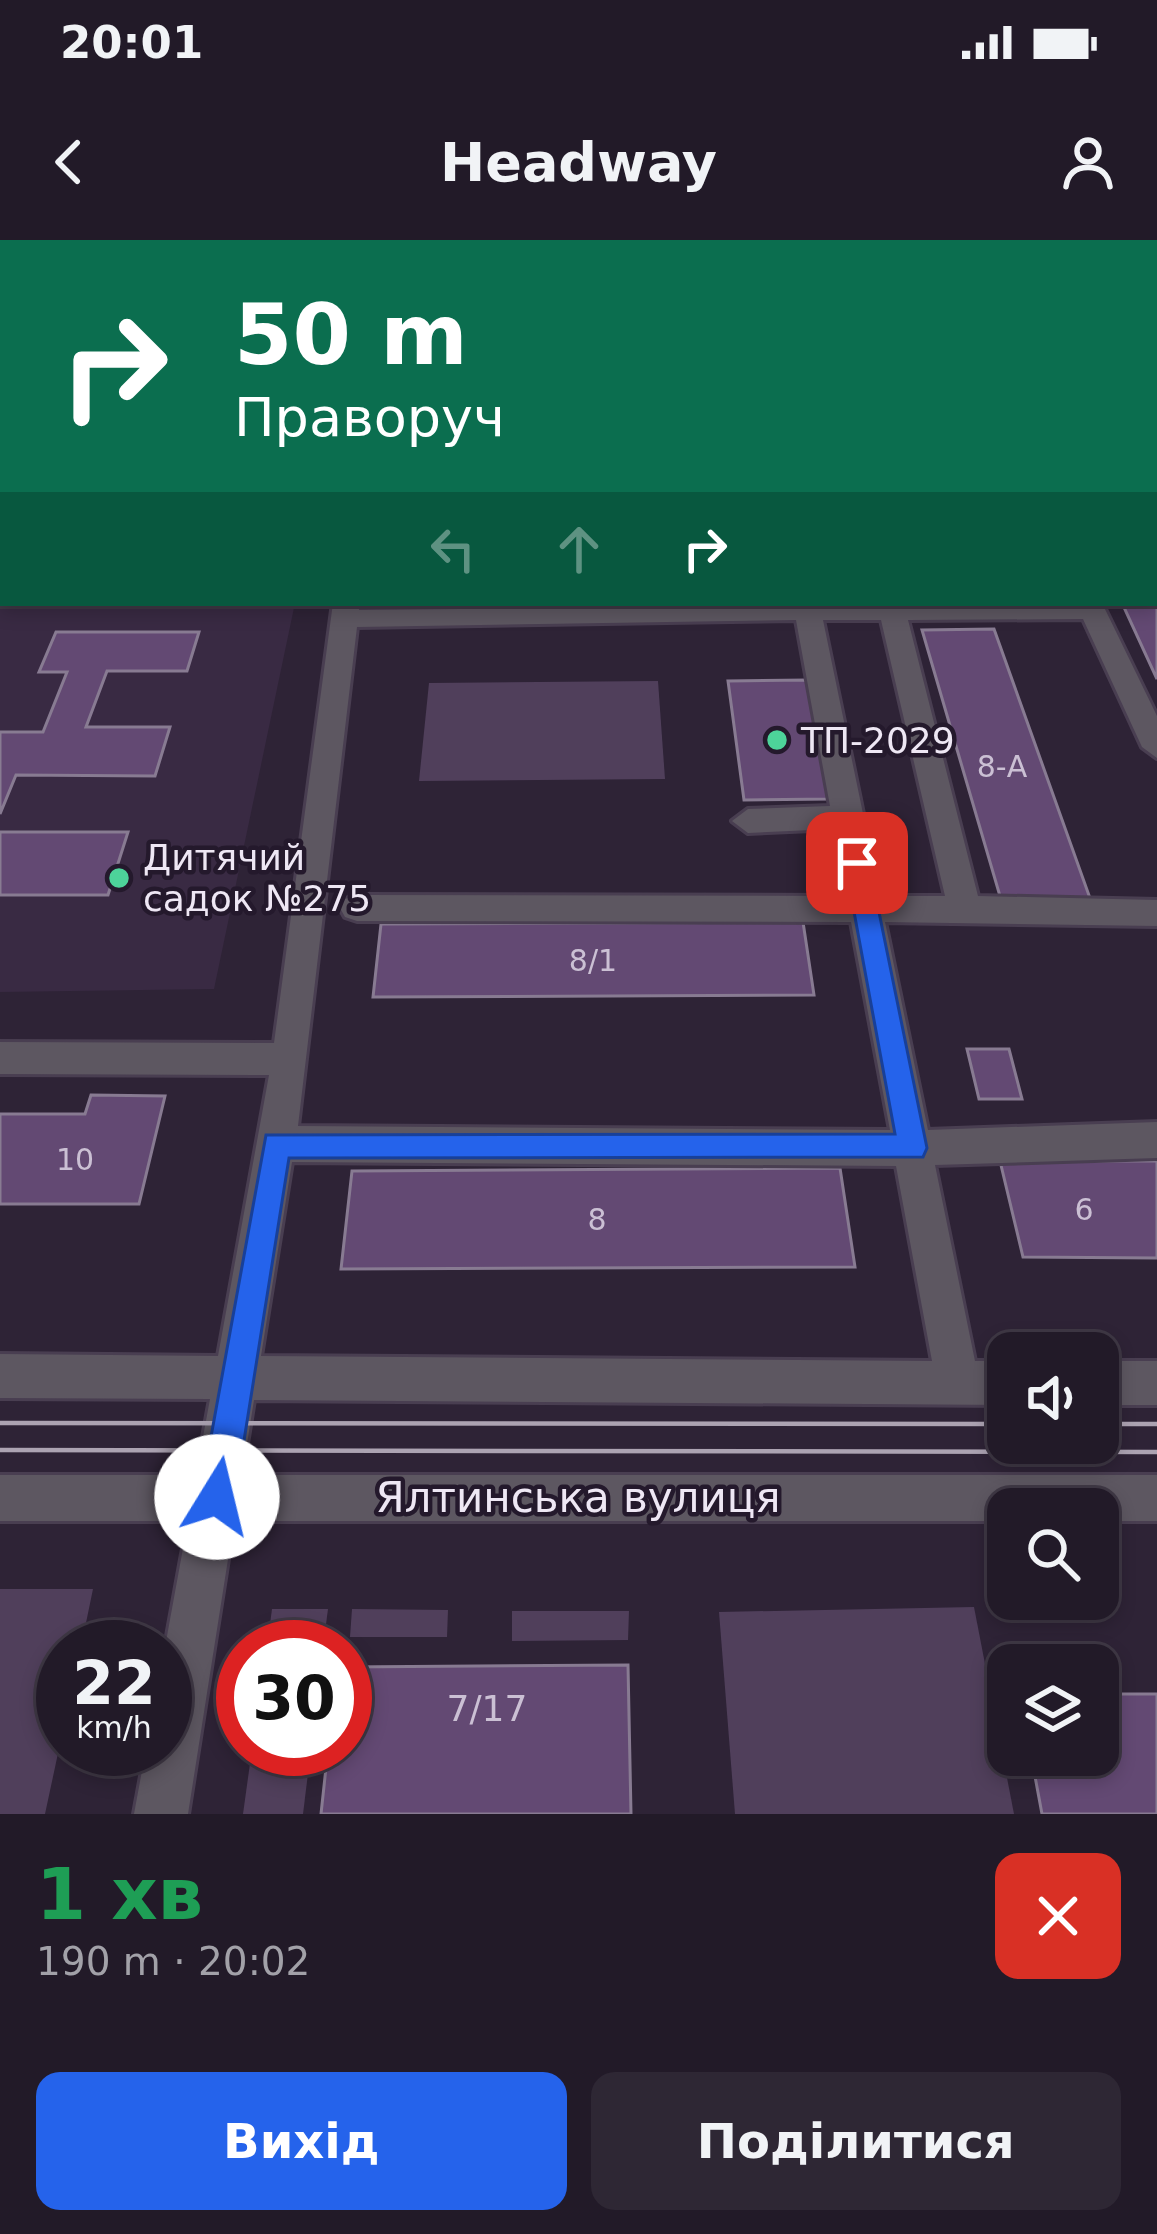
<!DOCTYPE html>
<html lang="uk">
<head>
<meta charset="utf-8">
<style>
  :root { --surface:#221a28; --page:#2e2734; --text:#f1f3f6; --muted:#a2a1a8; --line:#3f3845; --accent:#2563eb }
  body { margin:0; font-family:"DejaVu Sans",sans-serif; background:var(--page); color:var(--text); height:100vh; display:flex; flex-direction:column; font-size:45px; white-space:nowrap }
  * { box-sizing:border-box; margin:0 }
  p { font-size:39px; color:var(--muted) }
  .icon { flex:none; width:66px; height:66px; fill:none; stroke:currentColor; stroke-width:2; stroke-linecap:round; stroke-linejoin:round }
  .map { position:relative; height:1574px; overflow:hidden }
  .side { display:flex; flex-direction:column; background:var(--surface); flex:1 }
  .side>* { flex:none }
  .hud { position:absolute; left:0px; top:0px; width:1158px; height:366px; box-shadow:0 6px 18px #0003,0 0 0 3px var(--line); background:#0b6e4f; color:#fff; overflow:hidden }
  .buttons { position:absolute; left:987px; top:1092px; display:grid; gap:24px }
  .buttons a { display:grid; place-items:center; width:132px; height:132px; border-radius:24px; background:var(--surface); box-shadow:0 6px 18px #0003,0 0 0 3px var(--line); font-size:60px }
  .speed { position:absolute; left:36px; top:1380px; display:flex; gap:24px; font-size:60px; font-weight:700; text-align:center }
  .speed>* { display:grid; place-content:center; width:156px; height:156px; border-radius:50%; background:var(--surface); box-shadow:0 6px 18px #0003,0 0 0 3px var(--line); line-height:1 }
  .speed small { font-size:30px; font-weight:400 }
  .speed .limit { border:18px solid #d22; background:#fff; color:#111 }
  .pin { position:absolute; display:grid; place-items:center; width:102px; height:102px; color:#fff; margin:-51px; border-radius:24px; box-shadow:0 6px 18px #0006 }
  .me { position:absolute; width:132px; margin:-66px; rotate:9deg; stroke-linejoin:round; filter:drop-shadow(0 0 9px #0008) }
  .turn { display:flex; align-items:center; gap:42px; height:252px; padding:0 36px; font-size:54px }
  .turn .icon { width:156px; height:156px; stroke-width:2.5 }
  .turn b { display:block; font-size:84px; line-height:102px }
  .lanes { display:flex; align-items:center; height:114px; padding:0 36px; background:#0003; justify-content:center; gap:60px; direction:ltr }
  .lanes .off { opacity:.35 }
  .round { display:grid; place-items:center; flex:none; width:126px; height:126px; border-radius:24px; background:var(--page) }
  .head { display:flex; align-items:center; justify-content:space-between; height:204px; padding:0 36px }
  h1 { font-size:72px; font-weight:800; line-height:90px; color:#1e9e55 }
  .action { display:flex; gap:24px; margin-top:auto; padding:24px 36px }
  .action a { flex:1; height:138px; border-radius:24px; background:var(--accent); color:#fff; font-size:48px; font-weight:800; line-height:138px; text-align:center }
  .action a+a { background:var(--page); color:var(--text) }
  .status { display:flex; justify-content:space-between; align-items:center; height:84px; padding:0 60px; background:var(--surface); direction:ltr }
  .status svg { height:33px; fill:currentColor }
  header { display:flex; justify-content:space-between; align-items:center; height:156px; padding:0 36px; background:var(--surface); font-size:54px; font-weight:800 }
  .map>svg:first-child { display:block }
</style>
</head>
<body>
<div class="status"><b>20:01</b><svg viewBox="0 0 49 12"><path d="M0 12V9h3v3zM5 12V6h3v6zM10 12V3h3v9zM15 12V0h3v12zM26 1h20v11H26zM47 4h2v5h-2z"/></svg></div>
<header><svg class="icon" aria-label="back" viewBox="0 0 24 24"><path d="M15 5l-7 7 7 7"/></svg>Headway<svg class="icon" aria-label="person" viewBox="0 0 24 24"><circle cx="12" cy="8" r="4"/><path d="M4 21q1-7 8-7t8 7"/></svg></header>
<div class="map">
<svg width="1157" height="1574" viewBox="0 0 1157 1574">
  <rect width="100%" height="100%" fill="#2e2336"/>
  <polygon fill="#392a43" points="0,340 3,363 295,363 214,749 0,752"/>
  <g fill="#503f5b">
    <polygon points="658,441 665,539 419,541 429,443"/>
    <polygon points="0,1349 93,1349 81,1407 63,1407 63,1490 45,1574 0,1574"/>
    <polygon points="974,1367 1014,1574 735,1574 719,1372"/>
    <polygon points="272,1369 328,1369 323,1407 267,1407"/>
    <polygon points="352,1369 448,1370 447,1397 350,1397"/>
    <polygon points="512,1371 629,1371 628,1400 512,1401"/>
    <polygon points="252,1509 311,1509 303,1574 243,1574"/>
  </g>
  <g fill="#634973" stroke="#887b92" stroke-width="3">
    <polygon points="167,0 297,0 166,3"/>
    <polygon points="457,0 583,0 583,3 456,3"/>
    <polygon points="1155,287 1157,291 1157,439 1122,363 1155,363"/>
    <polygon points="994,389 1091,661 1002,663 922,390"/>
    <polygon points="56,392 199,392 187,431 107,431 86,487 170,487 155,536 16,535 0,574 0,492 43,492 67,432 39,432"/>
    <polygon points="807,440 829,559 744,560 728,441"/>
    <polygon points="0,592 128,592 108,655 0,655"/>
    <polygon points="803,682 814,755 373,757 381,684"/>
    <polygon points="967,809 1009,809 1022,859 979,859"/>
    <polygon points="91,855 165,856 139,964 0,964 0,874 85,874"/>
    <polygon points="1000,921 1157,921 1157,1018 1023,1017"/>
    <polygon points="840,928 855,1027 341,1029 352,931"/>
    <polygon points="628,1425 631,1574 321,1574 328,1509 345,1509 345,1427"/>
    <polygon points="1098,1454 1157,1454 1157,1574 1042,1574 1031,1515 1098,1515"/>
  </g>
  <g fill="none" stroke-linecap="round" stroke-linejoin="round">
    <defs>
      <g id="minor">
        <polygon points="750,0 768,0 769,3 751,3"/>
        <polygon points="1066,0 1084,0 1085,3 1067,3"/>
        <rect x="0" y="93" width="3" height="12"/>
        <polygon points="1155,137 1157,138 1157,155 1155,154"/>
        <polygon points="3,140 3,158 0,159 0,141"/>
        <rect x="1155" y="260" width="2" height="14"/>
        <path d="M 333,363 L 359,363 L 359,370 L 1102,363 L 1157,476 L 1157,518 L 1142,507 L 1083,379 L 908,380 L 978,656 L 1157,660 L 1157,686 L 885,682 L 928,890 L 1157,882 L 1157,918 L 935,925 L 975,1121 L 1008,1121 L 1008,1165 L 254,1160 L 242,1235 L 1157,1235 L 1157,1281 L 1098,1281 L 1098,1269 L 1008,1269 L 1008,1281 L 234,1281 L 188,1574 L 134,1574 L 146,1509 L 165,1509 L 165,1407 L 188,1281 L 0,1281 L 0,1235 L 196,1235 L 210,1159 L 0,1158 L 0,1114 L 218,1116 L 269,835 L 0,834 L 0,802 L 274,803 ZM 796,380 L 830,566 L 748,569 L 732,581 L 748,593 L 834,589 L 846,656 L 357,655 L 345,659 L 340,668 L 345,677 L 357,681 L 851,682 L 890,890 L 298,886 L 357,387 ZM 823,380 L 881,380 L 945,656 L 880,656 ZM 292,922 L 896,926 L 932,1121 L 261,1116 Z"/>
        <rect x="1098" y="1121" width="59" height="44"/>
      </g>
    </defs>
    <use href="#minor" stroke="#493e51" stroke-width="6"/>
    <use href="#minor" fill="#5d5761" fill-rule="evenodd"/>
    <g stroke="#aca3b2" stroke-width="4.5">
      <polyline points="0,1183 1008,1184"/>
      <polyline points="1098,1184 1157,1184"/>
      <polyline points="0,1210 1157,1212"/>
    </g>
  </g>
  <polygon fill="#2563eb" stroke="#184099" stroke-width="3" points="857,614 869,623 927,908 923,917 289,918 235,1257 230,1270 217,1275 205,1270 200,1257 266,895 895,894 845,623"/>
  <g fill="#4dd39a" stroke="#24192c" stroke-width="4.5">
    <circle cx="777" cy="500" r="12"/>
    <circle cx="119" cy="638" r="12"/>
  </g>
  <g text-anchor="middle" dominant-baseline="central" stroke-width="9" stroke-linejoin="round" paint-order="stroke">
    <g font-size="30" fill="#cbc0d4">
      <text x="1002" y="526">8-А</text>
      <text x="593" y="720">8/1</text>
      <text x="75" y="919">10</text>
      <text x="1084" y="969">6</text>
      <text x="597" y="979">8</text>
    </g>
    <g font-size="36" fill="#eee7f4" stroke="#24192c" text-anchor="start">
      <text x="801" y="500">ТП-2029</text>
      <text x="143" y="617">Дитячий<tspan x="143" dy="41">садок №275</tspan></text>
    </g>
    <g font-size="36" fill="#cbc0d4">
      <text x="487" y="1468">7/17</text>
    </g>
    <g font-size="42" fill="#eee7f4" stroke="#24192c">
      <text x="578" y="1257">Ялтинська вулиця</text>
    </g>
  </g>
</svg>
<div class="buttons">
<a><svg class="icon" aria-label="sound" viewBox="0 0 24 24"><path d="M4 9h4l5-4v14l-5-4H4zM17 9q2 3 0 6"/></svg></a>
<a><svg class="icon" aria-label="search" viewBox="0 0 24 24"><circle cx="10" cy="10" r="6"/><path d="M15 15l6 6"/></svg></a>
<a><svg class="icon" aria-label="layers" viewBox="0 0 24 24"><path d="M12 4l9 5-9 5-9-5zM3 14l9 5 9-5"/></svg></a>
</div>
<div class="speed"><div>22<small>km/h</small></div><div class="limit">30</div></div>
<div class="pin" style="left:857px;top:623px;background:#d93025"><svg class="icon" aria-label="arrive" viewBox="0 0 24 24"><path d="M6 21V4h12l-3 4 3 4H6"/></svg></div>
<svg class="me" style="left:217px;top:1257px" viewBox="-20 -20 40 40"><circle r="19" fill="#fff"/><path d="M0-13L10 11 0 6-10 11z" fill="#2563eb"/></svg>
<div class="hud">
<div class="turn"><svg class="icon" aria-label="right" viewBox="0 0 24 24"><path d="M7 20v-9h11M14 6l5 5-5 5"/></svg><div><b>50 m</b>Праворуч</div></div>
<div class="lanes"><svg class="icon off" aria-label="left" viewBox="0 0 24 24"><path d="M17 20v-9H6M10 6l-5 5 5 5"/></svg><svg class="icon off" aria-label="ahead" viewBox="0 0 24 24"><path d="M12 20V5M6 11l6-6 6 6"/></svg><svg class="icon" aria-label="right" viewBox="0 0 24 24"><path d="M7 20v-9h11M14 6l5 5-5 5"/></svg></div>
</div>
</div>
<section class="side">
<div class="head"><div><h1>1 хв</h1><p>190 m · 20:02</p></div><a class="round" style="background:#d93025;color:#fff"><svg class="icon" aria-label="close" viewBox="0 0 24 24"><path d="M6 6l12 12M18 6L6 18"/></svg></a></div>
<div class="action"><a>Вихід</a><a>Поділитися</a></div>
</section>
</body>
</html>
